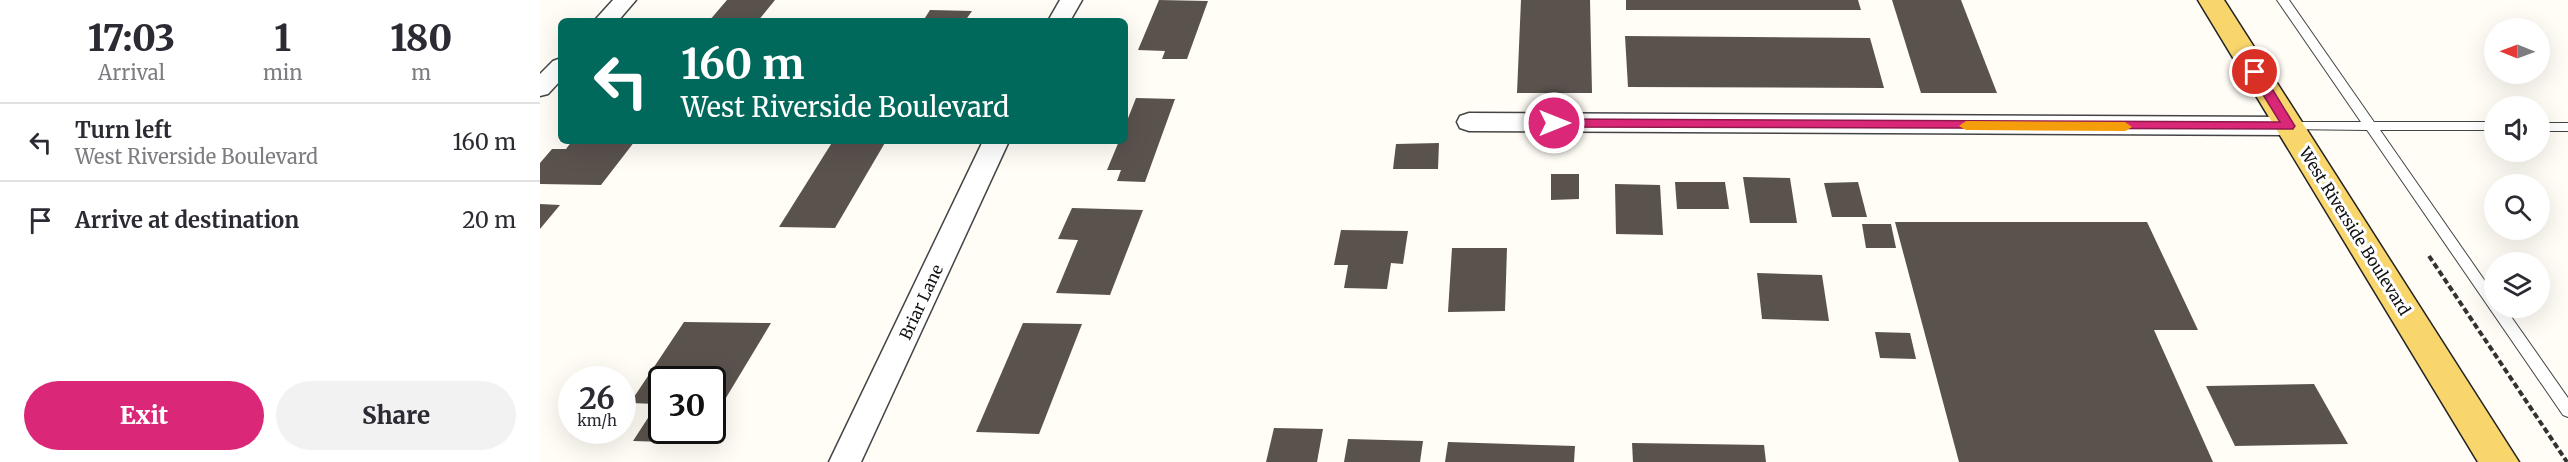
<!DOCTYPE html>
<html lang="en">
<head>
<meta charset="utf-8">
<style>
  :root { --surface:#fff; --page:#f2f2f3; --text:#2b2b33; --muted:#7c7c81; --line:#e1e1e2; --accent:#db2777 }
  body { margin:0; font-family:Merriweather,serif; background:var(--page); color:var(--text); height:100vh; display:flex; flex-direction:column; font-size:22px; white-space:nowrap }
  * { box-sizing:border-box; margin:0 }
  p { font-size:20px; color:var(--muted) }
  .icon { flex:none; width:33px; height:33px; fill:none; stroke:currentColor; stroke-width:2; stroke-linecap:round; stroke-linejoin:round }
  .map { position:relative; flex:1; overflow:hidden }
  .details { display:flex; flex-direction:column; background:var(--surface); width:540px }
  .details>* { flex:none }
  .guide { position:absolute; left:18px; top:18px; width:570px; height:126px; border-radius:9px; box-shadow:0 6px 24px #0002; background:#00695c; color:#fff; overflow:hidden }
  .needle { width:39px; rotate:271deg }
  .tools { position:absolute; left:1944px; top:18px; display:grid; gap:12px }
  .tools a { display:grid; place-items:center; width:66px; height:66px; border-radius:50%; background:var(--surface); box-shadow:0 6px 24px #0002; font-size:30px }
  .speed { position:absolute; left:18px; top:366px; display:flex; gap:12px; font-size:30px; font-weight:700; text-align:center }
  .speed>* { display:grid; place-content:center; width:78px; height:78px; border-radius:50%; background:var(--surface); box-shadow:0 6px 24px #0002; line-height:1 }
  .speed small { font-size:15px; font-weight:400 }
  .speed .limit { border:3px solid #111; border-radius:9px; background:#fff; color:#111 }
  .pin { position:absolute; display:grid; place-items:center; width:51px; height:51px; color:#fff; margin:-26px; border:3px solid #fff; border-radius:50%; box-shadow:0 2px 6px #0007 }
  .me { position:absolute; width:66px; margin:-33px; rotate:90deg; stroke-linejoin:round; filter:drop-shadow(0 0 4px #0008) }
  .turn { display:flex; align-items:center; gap:21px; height:126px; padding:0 24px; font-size:27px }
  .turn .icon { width:78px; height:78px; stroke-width:2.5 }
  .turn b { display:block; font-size:42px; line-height:51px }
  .eta { display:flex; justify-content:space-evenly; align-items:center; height:102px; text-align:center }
  .eta b { font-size:36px; font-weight:800; line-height:42px }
  .button { display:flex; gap:12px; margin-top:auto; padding:12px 24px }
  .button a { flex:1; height:69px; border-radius:36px; background:var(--accent); color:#fff; font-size:24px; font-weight:800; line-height:69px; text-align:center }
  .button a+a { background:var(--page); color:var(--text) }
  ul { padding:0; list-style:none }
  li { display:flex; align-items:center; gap:18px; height:78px; padding:0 24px; border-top:2px solid var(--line) }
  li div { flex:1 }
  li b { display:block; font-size:22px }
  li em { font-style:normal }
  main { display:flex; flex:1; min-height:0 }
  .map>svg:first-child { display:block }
</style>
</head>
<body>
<main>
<section class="details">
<div class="eta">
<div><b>17:03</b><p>Arrival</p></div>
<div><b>1</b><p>min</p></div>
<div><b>180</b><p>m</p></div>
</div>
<ul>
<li><svg class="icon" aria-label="left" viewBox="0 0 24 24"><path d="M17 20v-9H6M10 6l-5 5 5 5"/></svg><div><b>Turn left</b><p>West Riverside Boulevard</p></div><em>160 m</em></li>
<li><svg class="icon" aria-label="arrive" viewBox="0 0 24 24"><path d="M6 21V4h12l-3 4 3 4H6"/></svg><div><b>Arrive at destination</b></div><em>20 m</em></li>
</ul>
<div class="button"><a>Exit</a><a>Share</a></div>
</section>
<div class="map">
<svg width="2028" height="462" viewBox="0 0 2028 462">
  <rect width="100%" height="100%" fill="#fffdf5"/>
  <g fill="#5a524d">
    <polygon points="187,0 235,0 218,21 169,21"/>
    <polygon points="619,0 668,1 647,59 622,59 625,51 598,50"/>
    <polygon points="981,0 1050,0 1052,93 977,93"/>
    <polygon points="1086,0 1318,0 1321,10 1086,10"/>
    <polygon points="1352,0 1421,0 1457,93 1381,93"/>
    <polygon points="390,10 432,11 425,21 383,21"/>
    <polygon points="1085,36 1330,38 1344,88 1088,87"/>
    <polygon points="596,98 635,99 605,182 577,181 581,170 567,170 579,141 585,141 585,126"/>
    <polygon points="32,141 95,141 61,185 0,184 0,163 12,149 26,149"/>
    <polygon points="293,141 346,141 295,228 239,227"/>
    <polygon points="899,143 898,169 853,169 856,144"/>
    <polygon points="1011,174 1039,174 1039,199 1011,200"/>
    <polygon points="1203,177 1250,178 1257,223 1210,223"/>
    <polygon points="1135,182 1185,182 1189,209 1137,209"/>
    <polygon points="1318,182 1327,217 1292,217 1284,183"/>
    <polygon points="1075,184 1120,185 1123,235 1076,234"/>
    <polygon points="0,204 20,205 0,229"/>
    <polygon points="532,208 603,210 570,295 516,293 538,240 518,239"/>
    <polygon points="1355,222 1607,222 1658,330 1614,330 1673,462 1419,462"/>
    <polygon points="1322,224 1351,224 1356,248 1326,248"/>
    <polygon points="801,230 868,231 863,264 851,263 847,289 804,288 808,265 794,265"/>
    <polygon points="912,248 967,248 965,311 908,312"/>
    <polygon points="1217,273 1282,275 1289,321 1222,319"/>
    <polygon points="144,322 231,323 172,421 172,380 122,380 122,430 167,430 160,443 93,441 117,404 90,403"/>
    <polygon points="483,323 542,324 499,434 436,432"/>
    <polygon points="1335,332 1370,333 1376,359 1340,358"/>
    <polygon points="1774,384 1808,444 1695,446 1666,386"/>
    <polygon points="734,428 783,429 777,462 726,462"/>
    <polygon points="808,439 883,441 880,462 804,462"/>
    <polygon points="908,442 1035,446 1034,462 905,462"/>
    <polygon points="1092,443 1224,445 1226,462 1093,462"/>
  </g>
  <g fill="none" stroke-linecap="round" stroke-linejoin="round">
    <defs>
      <g id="lane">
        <polygon points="1737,0 1749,0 1834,122 1954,122 1954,130 1840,130 1954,294 1954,308 1965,308 2028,398 2028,417 2023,415 1827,130 1745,129 1743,126 1749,122 1821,122"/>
        <rect x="2000" y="123" width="28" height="8"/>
      </g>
      <g id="street">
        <polygon points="73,0 96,0 78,21 54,21"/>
        <polygon points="520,0 542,0 530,21 508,21"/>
        <polygon points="21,58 21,80 8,94 0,96 0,74 13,61"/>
        <polygon points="929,113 1749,117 1758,120 1761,126 1758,132 1749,135 929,131 920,128 917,122 920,116"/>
        <polygon points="443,141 469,141 321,462 289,462"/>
      </g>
      <polygon id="primary" points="1658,0 1684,0 1979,462 1938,462"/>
    </defs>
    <use href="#lane" stroke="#444" stroke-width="2"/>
    <use href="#street" stroke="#444" stroke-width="3"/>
    <use href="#primary" stroke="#222" stroke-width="3"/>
    <polyline stroke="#333" stroke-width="4" stroke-dasharray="6 3" stroke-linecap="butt" points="1889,256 2027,462"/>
    <use href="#lane" fill="#fff" fill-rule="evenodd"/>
    <use href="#street" fill="#fff" fill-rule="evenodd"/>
    <use href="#primary" fill="#f9d66b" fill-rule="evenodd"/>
  </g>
  <polygon fill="#db2777" stroke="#8e194d" stroke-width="1.5" points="1715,68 1720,69 1753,123 1755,126 1753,129 1014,127 1008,123 1014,119 1740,122 1709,72"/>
  <polygon fill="#f59e0b" points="1426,121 1585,122 1592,127 1585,131 1426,130 1419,126"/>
  <g text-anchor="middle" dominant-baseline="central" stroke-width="6" stroke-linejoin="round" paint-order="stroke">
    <g font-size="16" fill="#111" stroke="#fff">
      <text transform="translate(1815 231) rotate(58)">West Riverside Boulevard</text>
      <text transform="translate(381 302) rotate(-65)">Briar Lane</text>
    </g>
  </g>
</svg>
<div class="tools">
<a><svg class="needle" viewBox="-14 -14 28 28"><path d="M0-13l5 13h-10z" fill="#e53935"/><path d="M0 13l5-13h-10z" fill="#7c7c81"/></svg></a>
<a><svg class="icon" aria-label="sound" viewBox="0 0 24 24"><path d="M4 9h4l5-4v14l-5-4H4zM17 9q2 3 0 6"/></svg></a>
<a><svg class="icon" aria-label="search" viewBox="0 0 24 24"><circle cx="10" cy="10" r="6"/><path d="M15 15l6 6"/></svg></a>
<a><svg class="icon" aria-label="layers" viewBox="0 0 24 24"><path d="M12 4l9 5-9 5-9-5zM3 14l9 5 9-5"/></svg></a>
</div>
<div class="speed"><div>26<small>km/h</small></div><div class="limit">30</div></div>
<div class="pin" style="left:1715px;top:72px;background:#d93025"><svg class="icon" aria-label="arrive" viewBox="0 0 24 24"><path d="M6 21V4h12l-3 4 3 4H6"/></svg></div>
<svg class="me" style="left:1014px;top:123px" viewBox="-20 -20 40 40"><circle r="17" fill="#db2777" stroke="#fff" stroke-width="3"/><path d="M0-11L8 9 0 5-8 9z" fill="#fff"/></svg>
<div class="guide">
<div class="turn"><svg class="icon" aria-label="left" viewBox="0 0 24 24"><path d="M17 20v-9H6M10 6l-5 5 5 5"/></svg><div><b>160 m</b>West Riverside Boulevard</div></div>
</div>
</div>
</main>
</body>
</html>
